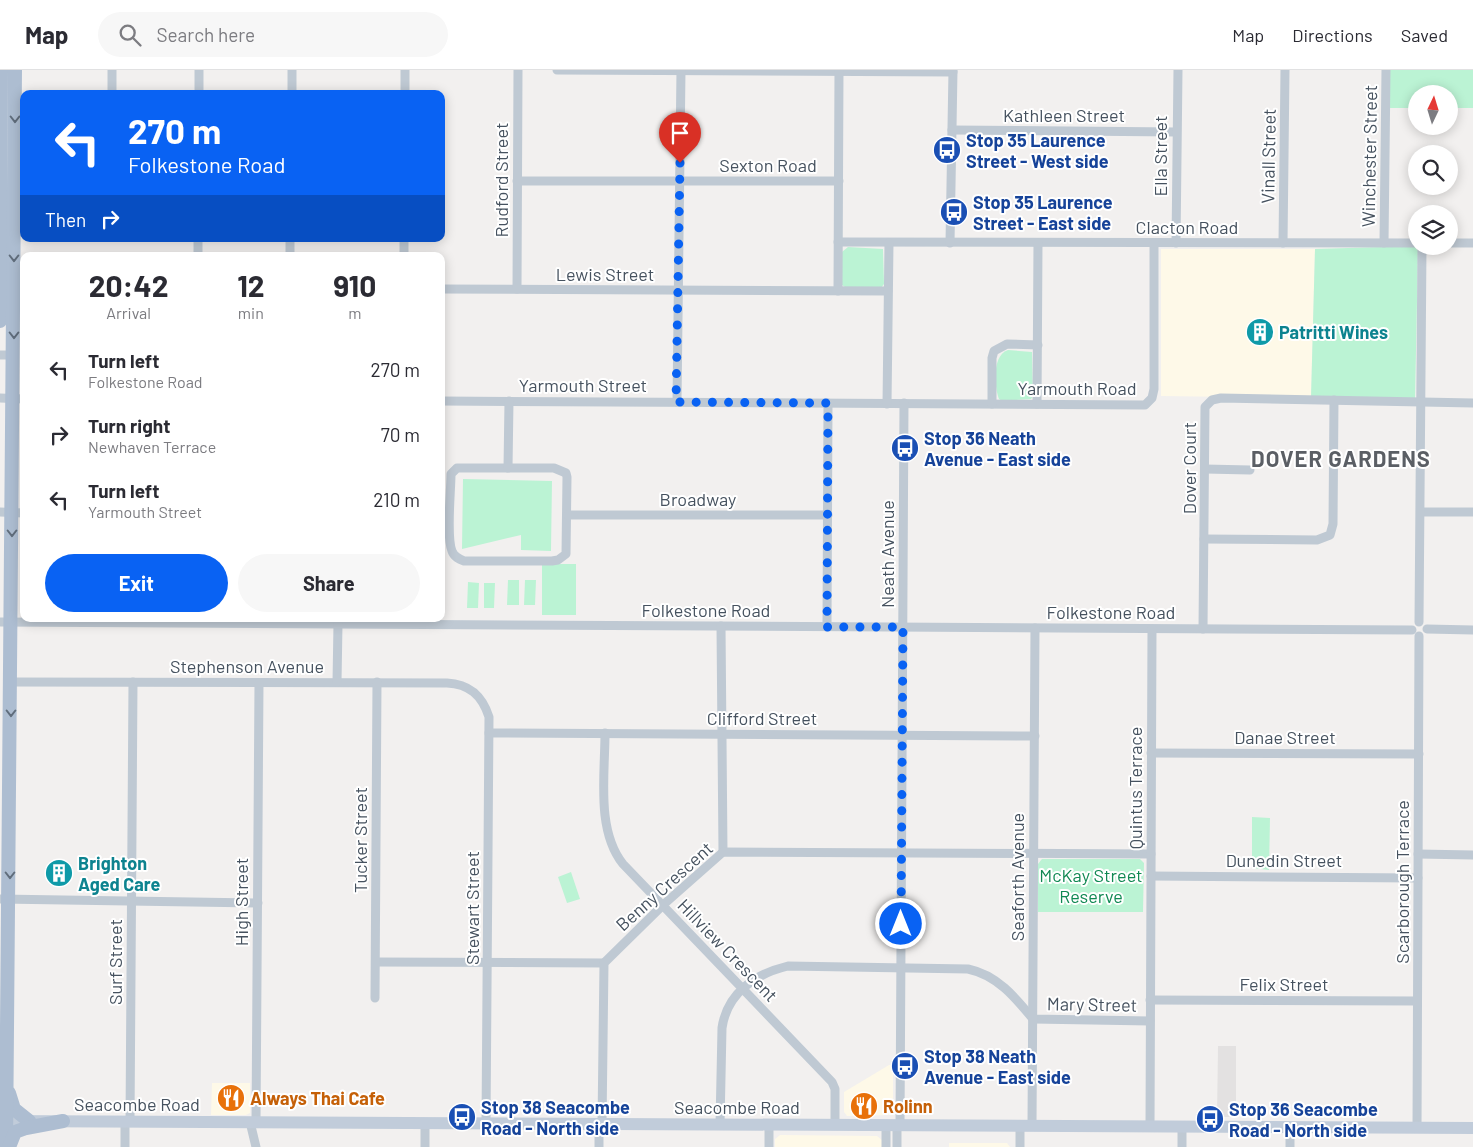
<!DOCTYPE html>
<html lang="en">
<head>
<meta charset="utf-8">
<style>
  :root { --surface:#fff; --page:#f7f7f7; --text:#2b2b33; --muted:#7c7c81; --line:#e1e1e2; --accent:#0962f3 }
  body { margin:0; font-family:Barlow,sans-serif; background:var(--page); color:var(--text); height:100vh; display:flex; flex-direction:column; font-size:19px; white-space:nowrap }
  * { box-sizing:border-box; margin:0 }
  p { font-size:16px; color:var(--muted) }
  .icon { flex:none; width:28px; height:28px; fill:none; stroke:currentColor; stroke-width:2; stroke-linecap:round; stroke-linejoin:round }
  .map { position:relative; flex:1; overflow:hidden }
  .panel { position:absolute; left:20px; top:182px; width:425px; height:370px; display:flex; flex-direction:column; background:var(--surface); border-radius:10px; box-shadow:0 2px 12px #0003 }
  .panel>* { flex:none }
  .hud { position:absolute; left:20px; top:20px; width:425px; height:152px; border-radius:10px; box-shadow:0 2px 12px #0003; background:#0962f3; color:#fff; overflow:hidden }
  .needle { width:32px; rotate:4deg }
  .tools { position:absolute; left:1408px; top:15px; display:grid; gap:10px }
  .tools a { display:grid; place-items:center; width:50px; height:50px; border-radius:50%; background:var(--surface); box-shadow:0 2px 12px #0003; font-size:25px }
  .pin { position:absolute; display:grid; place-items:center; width:42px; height:42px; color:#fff; margin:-51px -21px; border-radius:50% 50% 50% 0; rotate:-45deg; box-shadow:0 0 5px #0007 }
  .pin .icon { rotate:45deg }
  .me { position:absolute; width:55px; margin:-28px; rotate:0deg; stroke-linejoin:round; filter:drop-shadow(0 0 4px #0008) }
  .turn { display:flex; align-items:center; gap:18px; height:105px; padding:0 25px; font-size:22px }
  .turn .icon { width:65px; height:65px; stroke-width:2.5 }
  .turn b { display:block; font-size:35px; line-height:42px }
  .then { display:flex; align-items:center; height:48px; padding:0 25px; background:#0003; gap:10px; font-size:19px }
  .eta { display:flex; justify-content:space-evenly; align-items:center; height:85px; text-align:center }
  .eta b { font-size:30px; font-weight:700; line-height:35px }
  .cta { display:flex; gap:10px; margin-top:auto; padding:10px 25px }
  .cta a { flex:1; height:58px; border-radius:30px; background:var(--accent); color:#fff; font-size:20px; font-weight:700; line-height:58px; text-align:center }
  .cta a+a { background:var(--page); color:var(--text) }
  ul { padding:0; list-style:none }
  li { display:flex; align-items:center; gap:15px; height:65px; padding:0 25px }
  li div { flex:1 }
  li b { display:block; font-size:19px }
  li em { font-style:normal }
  header { display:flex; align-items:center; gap:30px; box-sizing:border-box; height:70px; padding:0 25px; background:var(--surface); border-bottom:1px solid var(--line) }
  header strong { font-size:24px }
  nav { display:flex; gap:28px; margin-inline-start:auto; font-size:18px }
  .search { width:350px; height:45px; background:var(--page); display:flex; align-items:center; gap:12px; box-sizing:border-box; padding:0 18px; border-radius:28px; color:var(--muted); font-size:19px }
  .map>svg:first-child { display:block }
</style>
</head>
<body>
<header>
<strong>Map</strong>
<div class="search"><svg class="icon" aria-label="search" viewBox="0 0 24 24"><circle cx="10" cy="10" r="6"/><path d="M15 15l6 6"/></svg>Search here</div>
<nav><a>Map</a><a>Directions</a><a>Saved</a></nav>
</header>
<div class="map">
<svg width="1473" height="1077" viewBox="0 0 1473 1077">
  <rect width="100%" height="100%" fill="#f2f0ef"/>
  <g fill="#fef9e8">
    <polygon points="1161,179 1315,179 1311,328 1161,326"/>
    <polygon points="889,995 893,995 893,1045 847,1046 844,1042 844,1022"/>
    <polygon points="212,1013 250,1013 250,1043 246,1045 211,1045"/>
    <polygon points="780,1065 877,1066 882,1070 882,1077 775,1077 775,1069"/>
    <polygon points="949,1073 1007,1073 1010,1077 949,1077"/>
  </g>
  <polygon fill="#e3e1e1" points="1218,976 1236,976 1236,1047 1217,1047"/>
  <g fill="#bbf3d4">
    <polygon points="1388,0 1473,0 1473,38 1449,38 1449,24 1416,24 1416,38 1388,38"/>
    <polygon points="1414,176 1418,181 1415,330 1311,328 1315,179"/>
    <polygon points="848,177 883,179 884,214 881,218 845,217 842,215 842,182"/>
    <path d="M 1008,280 L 1032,282 L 1033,326 L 1031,329 L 1002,331 L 999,329 C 994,316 992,285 1008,280 Z"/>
    <polygon points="463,409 552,411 551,481 521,480 521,465 462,479"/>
    <rect x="542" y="494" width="34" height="51"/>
    <polygon points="508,510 519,510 519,535 507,535"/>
    <polygon points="525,510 536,510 535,535 524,535"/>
    <polygon points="468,512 479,513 478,538 467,538"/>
    <polygon points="484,513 495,513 494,538 484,538"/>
    <polygon points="1252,747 1270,748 1269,800 1252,798"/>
    <polygon points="1042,789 1140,789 1144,793 1143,842 1038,842 1038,794"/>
    <polygon points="571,802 580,829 567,833 558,807"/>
  </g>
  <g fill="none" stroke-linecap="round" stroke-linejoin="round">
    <g stroke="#bfc9d3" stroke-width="9">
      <polyline points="557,0 953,2"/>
      <polyline points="112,24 112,0"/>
      <polyline points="199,24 199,0"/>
      <polyline points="292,24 292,0"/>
      <polyline points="405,24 405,0"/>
      <polyline points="952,60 1176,62"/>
      <polyline points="517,111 839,111"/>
      <polyline points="838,172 1416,173"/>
      <polyline points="950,173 953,0"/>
      <polyline points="1176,173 1178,0"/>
      <polyline points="1283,173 1285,0"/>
      <polyline points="1384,173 1386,0"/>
      <polyline points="1449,173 1473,173"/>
      <polyline points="198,186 198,169"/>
      <polyline points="290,186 290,169"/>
      <polyline points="404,186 404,169"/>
      <polyline points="441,219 888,221"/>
      <polyline points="517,219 518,0"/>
      <polyline points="838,221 839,0"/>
      <polyline points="0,285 14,285"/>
      <polyline points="0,328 24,329"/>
      <polyline points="441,331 1145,335 1152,328 1154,319 1154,173"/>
      <polyline points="677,332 681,0"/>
      <polyline points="887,334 889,173"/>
      <polyline points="992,334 992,288 994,281 1007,274 1038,275"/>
      <polyline points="1037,334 1038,173"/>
      <path d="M 457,398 L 554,398 L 566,403 L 567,407 L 566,484 L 558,490 L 552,491 L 464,491 C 459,489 454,487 452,481 C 446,467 451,421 451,404 Z"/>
      <polyline points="508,398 509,331"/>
      <polyline points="1205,399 1250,400"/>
      <polyline points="0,442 24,443"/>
      <polyline points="1421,442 1473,442"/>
      <polyline points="568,445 828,445"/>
      <polyline points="1204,469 1317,470 1330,465 1333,454 1334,330"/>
      <polyline points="0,552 1412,560"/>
      <polyline points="1419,552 1422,176"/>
      <polyline points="721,556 723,782"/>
      <polyline points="827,557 828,333"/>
      <polyline points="1203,559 1205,337 1212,330 1221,328 1473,333"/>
      <polyline points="1427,559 1473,560"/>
      <path d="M 11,612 L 447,613 C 469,614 482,625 489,647 L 486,1053"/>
      <polyline points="337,612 338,554"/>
      <polyline points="489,663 1035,666"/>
      <path d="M 605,663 C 605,705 596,760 623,794 L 832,1012 L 835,1019 L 835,1055"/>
      <polyline points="1151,683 1419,684"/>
      <polyline points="1418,784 1473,785"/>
      <polyline points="1151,806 1418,808"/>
      <polyline points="0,829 258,833"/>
      <polyline points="376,892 604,893"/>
      <polyline points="375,928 377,612"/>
      <polyline points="1150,930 1417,931"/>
      <polyline points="130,1052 133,612"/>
      <polyline points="250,1052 256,1077"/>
      <polyline points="256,1052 259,613"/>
      <polyline points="425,1053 425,1077"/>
      <polyline points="602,1054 604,893 663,835 723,782 1151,784"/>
      <path d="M 720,1055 L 722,958 C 727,923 755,904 788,896 L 968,899 C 997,905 1015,927 1033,949 L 1150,951"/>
      <polyline points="900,1055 904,333"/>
      <polyline points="1032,1056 1035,558"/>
      <polyline points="1150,1057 1152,559"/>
      <polyline points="1290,1057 1290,1077"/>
      <polyline points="1417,1058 1419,566"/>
      <polyline points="125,1077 125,1052"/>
      <polyline points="599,1077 599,1054"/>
      <polyline points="769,1077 769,1055"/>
      <polyline points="886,1077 886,1055"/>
      <polyline points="897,1077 897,1055"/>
      <polyline points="1020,1077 1020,1056"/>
      <polyline points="1182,1077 1182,1057"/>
    </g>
    <polyline stroke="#c1ccda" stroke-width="12" points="0,1051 1473,1058"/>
    <g stroke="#adbdd1" stroke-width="14">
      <polyline points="0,251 1,0"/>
      <polyline points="9,1023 14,1039 29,1051"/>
      <polyline points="6,1077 15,0"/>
      <polyline points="9,1077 15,1062 26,1058 63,1051"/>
    </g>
  </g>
  <defs><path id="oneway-chevron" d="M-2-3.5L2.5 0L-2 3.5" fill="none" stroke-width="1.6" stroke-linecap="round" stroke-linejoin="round" transform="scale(1.25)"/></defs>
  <g stroke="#606d7c">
    <use href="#oneway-chevron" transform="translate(15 49) rotate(90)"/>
    <use href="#oneway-chevron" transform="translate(14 188) rotate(90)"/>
    <use href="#oneway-chevron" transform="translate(14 265) rotate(90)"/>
    <use href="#oneway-chevron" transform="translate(12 463) rotate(90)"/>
    <use href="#oneway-chevron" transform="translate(11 643) rotate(90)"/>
    <use href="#oneway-chevron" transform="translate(10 805) rotate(90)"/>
  </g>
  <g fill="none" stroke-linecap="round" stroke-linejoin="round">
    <polyline stroke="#0962f3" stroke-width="9" stroke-dasharray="0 16.2" points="680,93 676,332 828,333 827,557 903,557 901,854"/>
  </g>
  <defs>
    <symbol id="bus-disc" viewBox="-11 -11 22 22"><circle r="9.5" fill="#1a4fb4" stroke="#fff"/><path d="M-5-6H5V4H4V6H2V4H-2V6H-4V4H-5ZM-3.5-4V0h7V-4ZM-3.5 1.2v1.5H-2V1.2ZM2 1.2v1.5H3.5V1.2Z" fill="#fff"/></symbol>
    <symbol id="building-disc" viewBox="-11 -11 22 22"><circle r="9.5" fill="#0f9aa8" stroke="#fff"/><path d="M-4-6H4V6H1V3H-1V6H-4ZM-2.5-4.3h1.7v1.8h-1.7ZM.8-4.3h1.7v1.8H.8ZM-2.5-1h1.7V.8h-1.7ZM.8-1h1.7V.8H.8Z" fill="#fff"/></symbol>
    <symbol id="restaurant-disc" viewBox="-11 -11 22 22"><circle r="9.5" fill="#e8710a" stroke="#fff"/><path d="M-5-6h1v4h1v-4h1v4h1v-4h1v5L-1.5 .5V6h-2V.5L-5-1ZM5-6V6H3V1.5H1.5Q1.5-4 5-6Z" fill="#fff"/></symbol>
  </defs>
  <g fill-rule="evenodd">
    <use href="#bus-disc" x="931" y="64" width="32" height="32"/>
    <use href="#bus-disc" x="938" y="126" width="32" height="32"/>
    <use href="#building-disc" x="1244" y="246" width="32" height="32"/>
    <use href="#bus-disc" x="889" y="362" width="32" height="32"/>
    <use href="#building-disc" x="43" y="787" width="32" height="32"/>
    <use href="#bus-disc" x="889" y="980" width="32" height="32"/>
    <use href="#restaurant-disc" x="215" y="1012" width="32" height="32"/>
    <use href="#restaurant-disc" x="848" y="1020" width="32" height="32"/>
    <use href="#bus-disc" x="446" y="1031" width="32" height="32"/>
    <use href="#bus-disc" x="1194" y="1033" width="32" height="32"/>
  </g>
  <g text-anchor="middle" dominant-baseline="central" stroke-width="4" stroke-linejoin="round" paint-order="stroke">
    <g font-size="18" fill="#46525f" stroke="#fff">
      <text x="1064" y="45">Kathleen Street</text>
      <text transform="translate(1160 86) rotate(-90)">Ella Street</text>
      <text transform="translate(1268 86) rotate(-89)">Vinall Street</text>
      <text transform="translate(1369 86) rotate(-89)">Winchester Street</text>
      <text x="768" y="95">Sexton Road</text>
      <text transform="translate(501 110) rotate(-90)">Rudford Street</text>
      <text x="1187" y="157">Clacton Road</text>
      <text x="605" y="204">Lewis Street</text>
      <text x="583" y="315">Yarmouth Street</text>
      <text x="1077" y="318">Yarmouth Road</text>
      <text transform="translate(1189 398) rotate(-90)">Dover Court</text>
      <text x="698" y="429">Broadway</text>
      <text transform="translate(887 484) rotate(-90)">Neath Avenue</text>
      <text x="706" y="540">Folkestone Road</text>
      <text x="1111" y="542">Folkestone Road</text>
      <text x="247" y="596">Stephenson Avenue</text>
      <text x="762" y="648">Clifford Street</text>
      <text x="1285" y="667">Danae Street</text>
      <text transform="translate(1135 718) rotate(-90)">Quintus Terrace</text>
      <text transform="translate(360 770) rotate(-90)">Tucker Street</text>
      <text x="1284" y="790">Dunedin Street</text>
      <text transform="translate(1017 807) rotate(-90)">Seaforth Avenue</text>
      <text transform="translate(1402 812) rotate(-90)">Scarborough Terrace</text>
      <text transform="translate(664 816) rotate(-42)">Benny Crescent</text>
      <text transform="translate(241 832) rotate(-90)">High Street</text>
      <text transform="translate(472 838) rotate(-90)">Stewart Street</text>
      <text transform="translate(728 880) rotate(46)">Hillview Crescent</text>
      <text transform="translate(115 892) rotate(-90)">Surf Street</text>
      <text x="1284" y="914">Felix Street</text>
      <text transform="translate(1092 934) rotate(1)">Mary Street</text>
      <text x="137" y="1034">Seacombe Road</text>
      <text x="737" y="1037">Seacombe Road</text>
    </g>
    <g font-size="18" font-weight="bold" fill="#164399" stroke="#fff" text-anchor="start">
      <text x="966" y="70">Stop 35 Laurence<tspan x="966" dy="21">Street - West side</tspan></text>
      <text x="973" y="132">Stop 35 Laurence<tspan x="973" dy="21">Street - East side</tspan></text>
      <text x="924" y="368">Stop 36 Neath<tspan x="924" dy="21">Avenue - East side</tspan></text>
      <text x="924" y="986">Stop 38 Neath<tspan x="924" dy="21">Avenue - East side</tspan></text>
      <text x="481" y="1037">Stop 38 Seacombe<tspan x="481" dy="21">Road - North side</tspan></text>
      <text x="1229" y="1039">Stop 36 Seacombe<tspan x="1229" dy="21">Road - North side</tspan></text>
    </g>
    <g font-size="18" font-weight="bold" fill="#0d838f" stroke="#fff" text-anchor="start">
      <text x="1279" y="262">Patritti Wines</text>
      <text x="78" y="793">Brighton<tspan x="78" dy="21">Aged Care</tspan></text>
    </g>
    <g font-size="18" fill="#0f8852" stroke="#fff">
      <text x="1091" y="805">McKay Street<tspan x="1091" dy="21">Reserve</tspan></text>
    </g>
    <g font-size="18" font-weight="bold" fill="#c56008" stroke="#fff" text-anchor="start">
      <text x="250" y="1028">Always Thai Cafe</text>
      <text x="883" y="1036">Rolinn</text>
    </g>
    <g font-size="22" font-weight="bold" letter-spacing="1" fill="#5b5f65" stroke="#fff">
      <text x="1341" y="388">DOVER GARDENS</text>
    </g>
  </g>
</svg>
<div class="tools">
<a><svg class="needle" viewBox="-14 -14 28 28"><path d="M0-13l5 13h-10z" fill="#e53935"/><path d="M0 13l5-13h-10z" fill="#7c7c81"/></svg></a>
<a><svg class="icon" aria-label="search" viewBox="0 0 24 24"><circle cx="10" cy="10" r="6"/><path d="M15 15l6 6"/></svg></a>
<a><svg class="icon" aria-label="layers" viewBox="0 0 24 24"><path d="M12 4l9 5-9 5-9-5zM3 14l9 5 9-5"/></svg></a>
</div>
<div class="pin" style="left:680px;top:93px;background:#d93025"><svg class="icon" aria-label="arrive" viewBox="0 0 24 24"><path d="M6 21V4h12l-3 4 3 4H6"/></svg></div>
<svg class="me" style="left:901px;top:854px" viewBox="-20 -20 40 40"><circle r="17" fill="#0962f3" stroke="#fff" stroke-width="3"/><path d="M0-11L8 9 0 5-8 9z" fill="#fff"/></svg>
<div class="hud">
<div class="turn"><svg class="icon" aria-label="left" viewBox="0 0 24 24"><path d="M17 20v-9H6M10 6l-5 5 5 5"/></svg><div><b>270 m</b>Folkestone Road</div></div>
<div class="then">Then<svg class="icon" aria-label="right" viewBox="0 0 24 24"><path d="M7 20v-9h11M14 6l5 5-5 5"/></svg></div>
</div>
<section class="panel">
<div class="eta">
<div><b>20:42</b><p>Arrival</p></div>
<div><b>12</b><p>min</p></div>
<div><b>910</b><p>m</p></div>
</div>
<ul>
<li><svg class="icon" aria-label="left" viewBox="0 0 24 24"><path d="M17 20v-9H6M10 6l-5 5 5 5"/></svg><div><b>Turn left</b><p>Folkestone Road</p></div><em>270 m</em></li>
<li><svg class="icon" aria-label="right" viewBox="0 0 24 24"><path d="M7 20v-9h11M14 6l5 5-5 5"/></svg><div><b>Turn right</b><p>Newhaven Terrace</p></div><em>70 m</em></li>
<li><svg class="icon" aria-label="left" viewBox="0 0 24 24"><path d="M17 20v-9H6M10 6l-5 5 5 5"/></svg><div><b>Turn left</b><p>Yarmouth Street</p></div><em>210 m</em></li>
</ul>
<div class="cta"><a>Exit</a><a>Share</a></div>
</section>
</div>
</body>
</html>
